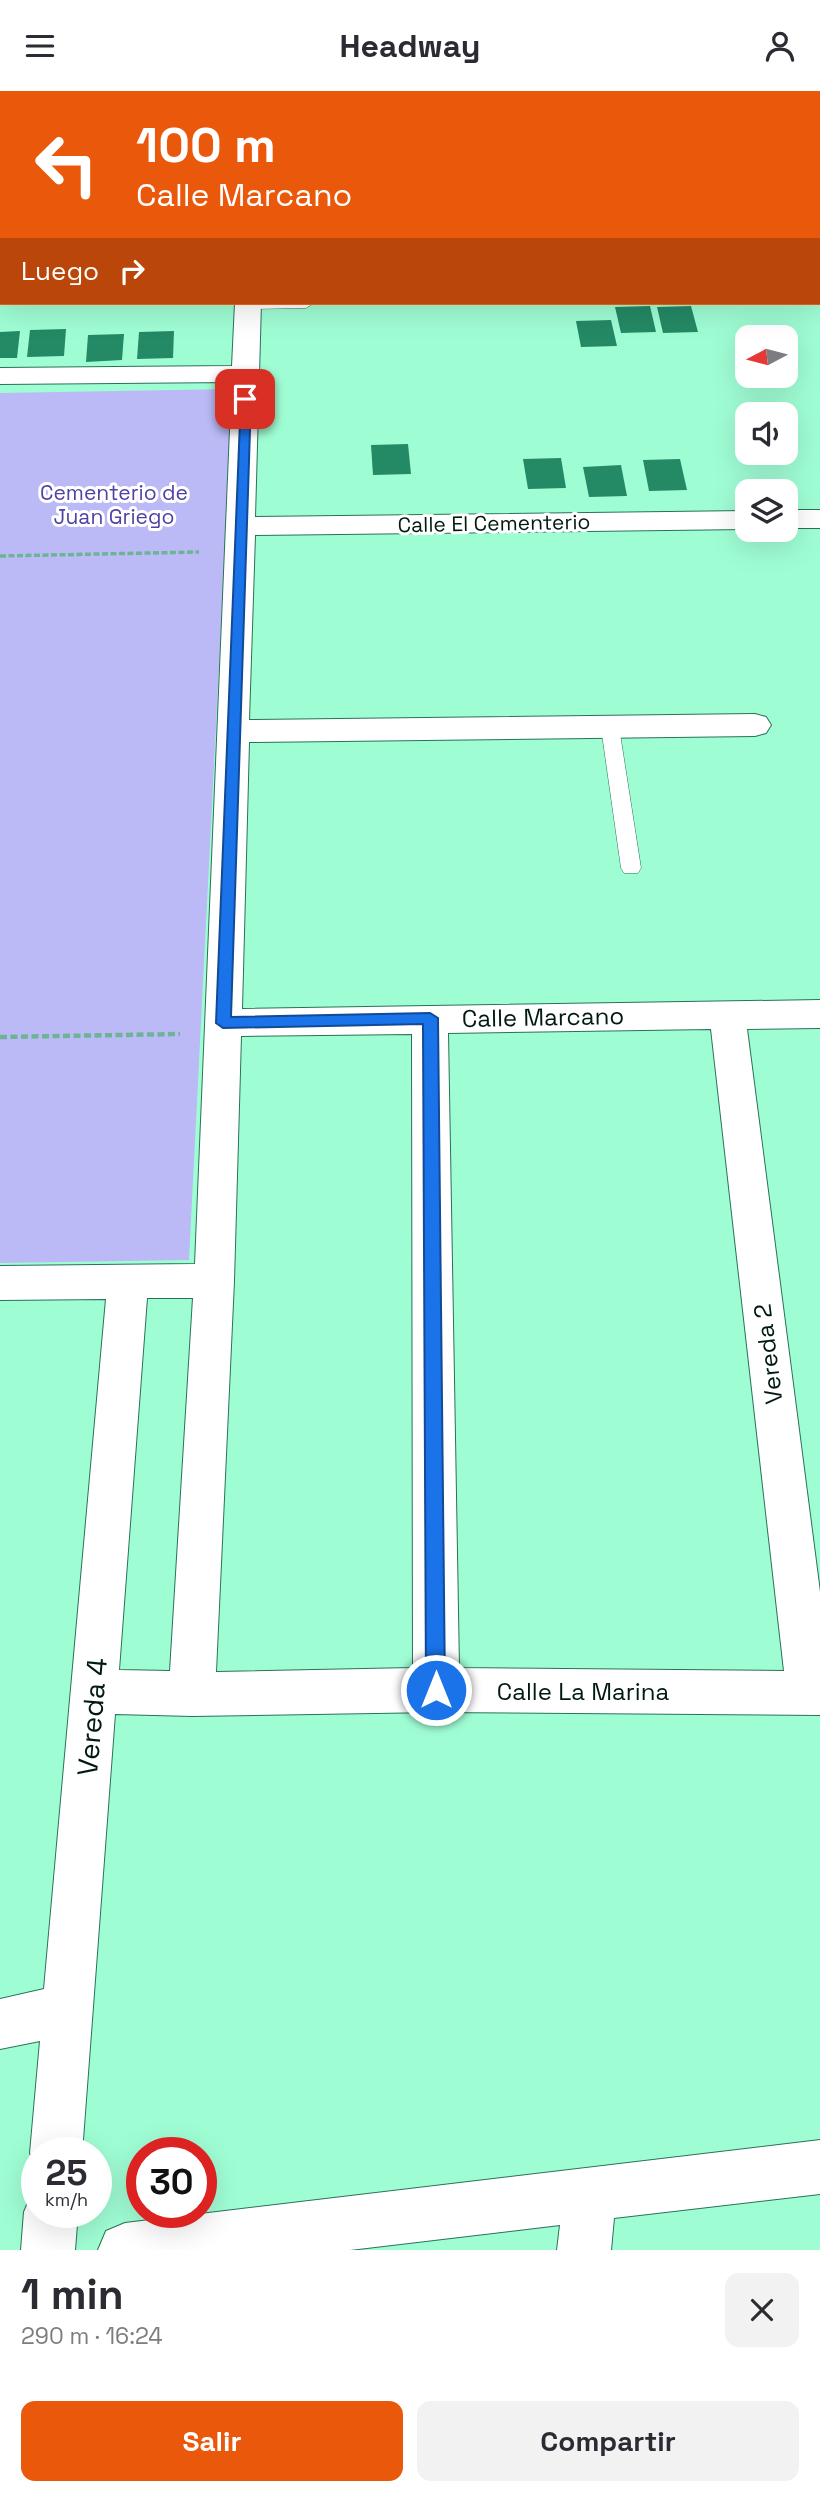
<!DOCTYPE html>
<html lang="es">
<head>
<meta charset="utf-8">
<style>
  :root { --surface:#fff; --page:#f2f2f3; --text:#2b2b33; --muted:#7c7c81; --accent:#ea580c }
  body { margin:0; font-family:"Space Grotesk",sans-serif; background:var(--page); color:var(--text); height:100vh; display:flex; flex-direction:column; font-size:26px; white-space:nowrap }
  * { box-sizing:border-box; margin:0 }
  p { font-size:23px; color:var(--muted) }
  .icon { flex:none; width:38px; height:38px; fill:none; stroke:currentColor; stroke-width:2; stroke-linecap:round; stroke-linejoin:round }
  .map { position:relative; height:2159px; overflow:hidden }
  .panel { display:flex; flex-direction:column; background:var(--surface); flex:1 }
  .panel>* { flex:none }
  .banner { position:absolute; left:0px; top:0px; width:821px; height:214px; box-shadow:0 7px 28px #0002; background:#ea580c; color:#fff; overflow:hidden }
  .needle { width:46px; rotate:263deg }
  .tools { position:absolute; left:735px; top:234px; display:grid; gap:14px }
  .tools a { display:grid; place-items:center; width:63px; height:63px; border-radius:14px; background:var(--surface); box-shadow:0 7px 28px #0002; font-size:35px }
  .speed { position:absolute; left:21px; top:2046px; display:flex; gap:14px; font-size:35px; font-weight:700; text-align:center }
  .speed>* { display:grid; place-content:center; width:91px; height:91px; border-radius:50%; background:var(--surface); box-shadow:0 7px 28px #0002; line-height:1 }
  .speed small { font-size:18px; font-weight:400 }
  .speed .limit { border:10px solid #d22; background:#fff; color:#111 }
  .pin { position:absolute; display:grid; place-items:center; width:60px; height:60px; color:#fff; margin:-30px; border-radius:14px; box-shadow:0 4px 10px #0006 }
  .me { position:absolute; width:77px; margin:-38px; rotate:0deg; stroke-linejoin:round; filter:drop-shadow(0 0 5px #0008) }
  .turn { display:flex; align-items:center; gap:24px; height:147px; padding:0 21px; font-size:32px }
  .turn .icon { width:91px; height:91px; stroke-width:2.5 }
  .turn b { display:block; font-size:49px; line-height:60px }
  .then { display:flex; align-items:center; height:66px; padding:0 21px; background:#0003; gap:14px; font-size:26px }
  .round { display:grid; place-items:center; flex:none; width:74px; height:74px; border-radius:14px; background:var(--page) }
  .headline { display:flex; align-items:center; justify-content:space-between; height:119px; padding:0 21px }
  h1 { font-size:42px; font-weight:700; line-height:52px }
  .action { display:flex; gap:14px; margin-top:auto; padding:14px 21px }
  .action a { flex:1; height:80px; border-radius:14px; background:var(--accent); color:#fff; font-size:28px; font-weight:700; line-height:80px; text-align:center }
  .action a+a { background:var(--page); color:var(--text) }
  header { display:flex; justify-content:space-between; align-items:center; height:91px; padding:0 21px; background:var(--surface); font-size:32px; font-weight:700 }
  .map>svg:first-child { display:block }
</style>
</head>
<body>
<header><svg class="icon" aria-label="menu" viewBox="0 0 24 24"><path d="M4 6h16M4 12h16M4 18h16"/></svg>Headway<svg class="icon" aria-label="person" viewBox="0 0 24 24"><circle cx="12" cy="8" r="4"/><path d="M4 21q1-7 8-7t8 7"/></svg></header>
<div class="map">
<svg width="820" height="2159" viewBox="0 0 820 2159">
  <rect width="100%" height="100%" fill="#9ffdd4"/>
  <polygon fill="#bbbaf6" points="233,298 189,1169 0,1172 0,302"/>
  <g fill="#248965">
    <polygon points="650,215 656,241 621,242 615,216"/>
    <polygon points="691,215 698,241 663,242 657,216"/>
    <polygon points="611,229 617,255 581,256 576,230"/>
    <polygon points="66,238 64,265 27,266 30,239"/>
    <polygon points="20,240 17,267 0,267 0,241"/>
    <polygon points="174,240 173,267 137,268 139,241"/>
    <polygon points="124,243 122,269 86,271 88,244"/>
    <polygon points="408,353 411,383 373,384 371,354"/>
    <polygon points="561,367 566,397 528,398 523,368"/>
    <polygon points="680,368 687,399 649,400 643,369"/>
    <polygon points="621,374 627,405 589,406 583,376"/>
  </g>
  <g fill="none" stroke-linecap="round" stroke-linejoin="round">
    <defs>
      <g id="lane">
        <polygon points="241,212 314,212 306,217 248,218 243,216"/>
        <polygon points="610,630 617,632 619,636 641,777 638,782 624,782 621,777 601,636 603,632"/>
      </g>
      <g id="street">
        <polygon points="30,0 52,0 29,2"/>
        <rect x="245" y="0" width="22" height="2"/>
        <rect x="461" y="0" width="22" height="2"/>
        <rect x="680" y="0" width="22" height="2"/>
        <rect x="819" y="117" width="1" height="14"/>
        <rect x="0" y="147" width="2" height="16"/>
        <path d="M 235,212 L 261,212 L 255,426 L 747,420 L 747,438 L 255,444 L 249,629 L 755,623 L 766,626 L 771,634 L 766,642 L 755,645 L 249,651 L 242,918 L 820,909 L 820,937 L 747,938 L 820,1501 L 820,1624 L 436,1621 L 192,1625 L 115,1623 L 82,2062 L 37,2062 L 37,2079 L 30,2062 L 40,1950 L 0,1958 L 0,1908 L 44,1898 L 106,1208 L 0,1209 L 0,1175 L 195,1173 L 232,291 L 0,293 L 0,277 L 232,275 ZM 711,938 L 784,1580 L 459,1577 L 448,942 ZM 412,943 L 413,1577 L 216,1581 L 234,1190 L 241,945 ZM 147,1207 L 193,1207 L 170,1580 L 119,1579 Z"/>
        <rect x="786" y="419" width="34" height="18"/>
        <polygon points="820,2049 820,2103 614,2127 611,2159 557,2159 560,2134 350,2159 98,2159 106,2140 125,2132"/>
        <polygon points="37,2100 37,2121 78,2121 75,2159 21,2159 24,2121 32,2102"/>
      </g>
    </defs>
    <use href="#lane" stroke="#2a7257" stroke-width="1"/>
    <use href="#street" stroke="#2a7257" stroke-width="2"/>
    <polyline stroke="#6cb494" stroke-width="3.5" stroke-dasharray="6 2.5" stroke-linecap="butt" points="0,465 199,461"/>
    <polyline stroke="#6cb494" stroke-width="4.5" stroke-dasharray="7 3.5" stroke-linecap="butt" points="0,946 180,943"/>
    <use href="#lane" fill="#fff" fill-rule="evenodd"/>
    <use href="#street" fill="#fff" fill-rule="evenodd"/>
  </g>
  <polygon fill="#1a73e8" stroke="#114b97" stroke-width="2" points="241,305 251,308 231,926 430,922 438,927 445,1599 442,1605 436,1608 429,1605 426,1599 423,933 223,937 216,932"/>
  <g text-anchor="middle" dominant-baseline="central" stroke-width="6" stroke-linejoin="round" paint-order="stroke">
    <g font-size="21" fill="#5042a3" stroke="#fff">
      <text x="114" y="401">Cementerio de<tspan x="114" dy="24">Juan Griego</tspan></text>
    </g>
    <g font-size="21" fill="#001a0f" stroke="#fff">
      <text transform="translate(494 432) rotate(-1)">Calle El Cementerio</text>
    </g>
    <g font-size="24" fill="#001a0f" stroke="#fff">
      <text transform="translate(543 926) rotate(-1)">Calle Marcano</text>
      <text transform="translate(768 1263) rotate(-97)">Vereda 2</text>
      <text x="583" y="1600">Calle La Marina</text>
    </g>
    <g font-size="28" fill="#001a0f" stroke="#fff">
      <text transform="translate(92 1626) rotate(-85)">Vereda 4</text>
    </g>
  </g>
</svg>
<div class="tools">
<a><svg class="needle" viewBox="-14 -14 28 28"><path d="M0-13l5 13h-10z" fill="#e53935"/><path d="M0 13l5-13h-10z" fill="#7c7c81"/></svg></a>
<a><svg class="icon" aria-label="sound" viewBox="0 0 24 24"><path d="M4 9h4l5-4v14l-5-4H4zM17 9q2 3 0 6"/></svg></a>
<a><svg class="icon" aria-label="layers" viewBox="0 0 24 24"><path d="M12 4l9 5-9 5-9-5zM3 14l9 5 9-5"/></svg></a>
</div>
<div class="speed"><div>25<small>km/h</small></div><div class="limit">30</div></div>
<div class="pin" style="left:245px;top:308px;background:#d93025"><svg class="icon" aria-label="arrive" viewBox="0 0 24 24"><path d="M6 21V4h12l-3 4 3 4H6"/></svg></div>
<svg class="me" style="left:436px;top:1599px" viewBox="-20 -20 40 40"><circle r="17" fill="#1a73e8" stroke="#fff" stroke-width="3"/><path d="M0-11L8 9 0 5-8 9z" fill="#fff"/></svg>
<div class="banner">
<div class="turn"><svg class="icon" aria-label="left" viewBox="0 0 24 24"><path d="M17 20v-9H6M10 6l-5 5 5 5"/></svg><div><b>100 m</b>Calle Marcano</div></div>
<div class="then">Luego<svg class="icon" aria-label="right" viewBox="0 0 24 24"><path d="M7 20v-9h11M14 6l5 5-5 5"/></svg></div>
</div>
</div>
<section class="panel">
<div class="headline"><div><h1>1 min</h1><p>290 m · 16:24</p></div><a class="round"><svg class="icon" aria-label="close" viewBox="0 0 24 24"><path d="M6 6l12 12M18 6L6 18"/></svg></a></div>
<div class="action"><a>Salir</a><a>Compartir</a></div>
</section>
</body>
</html>
